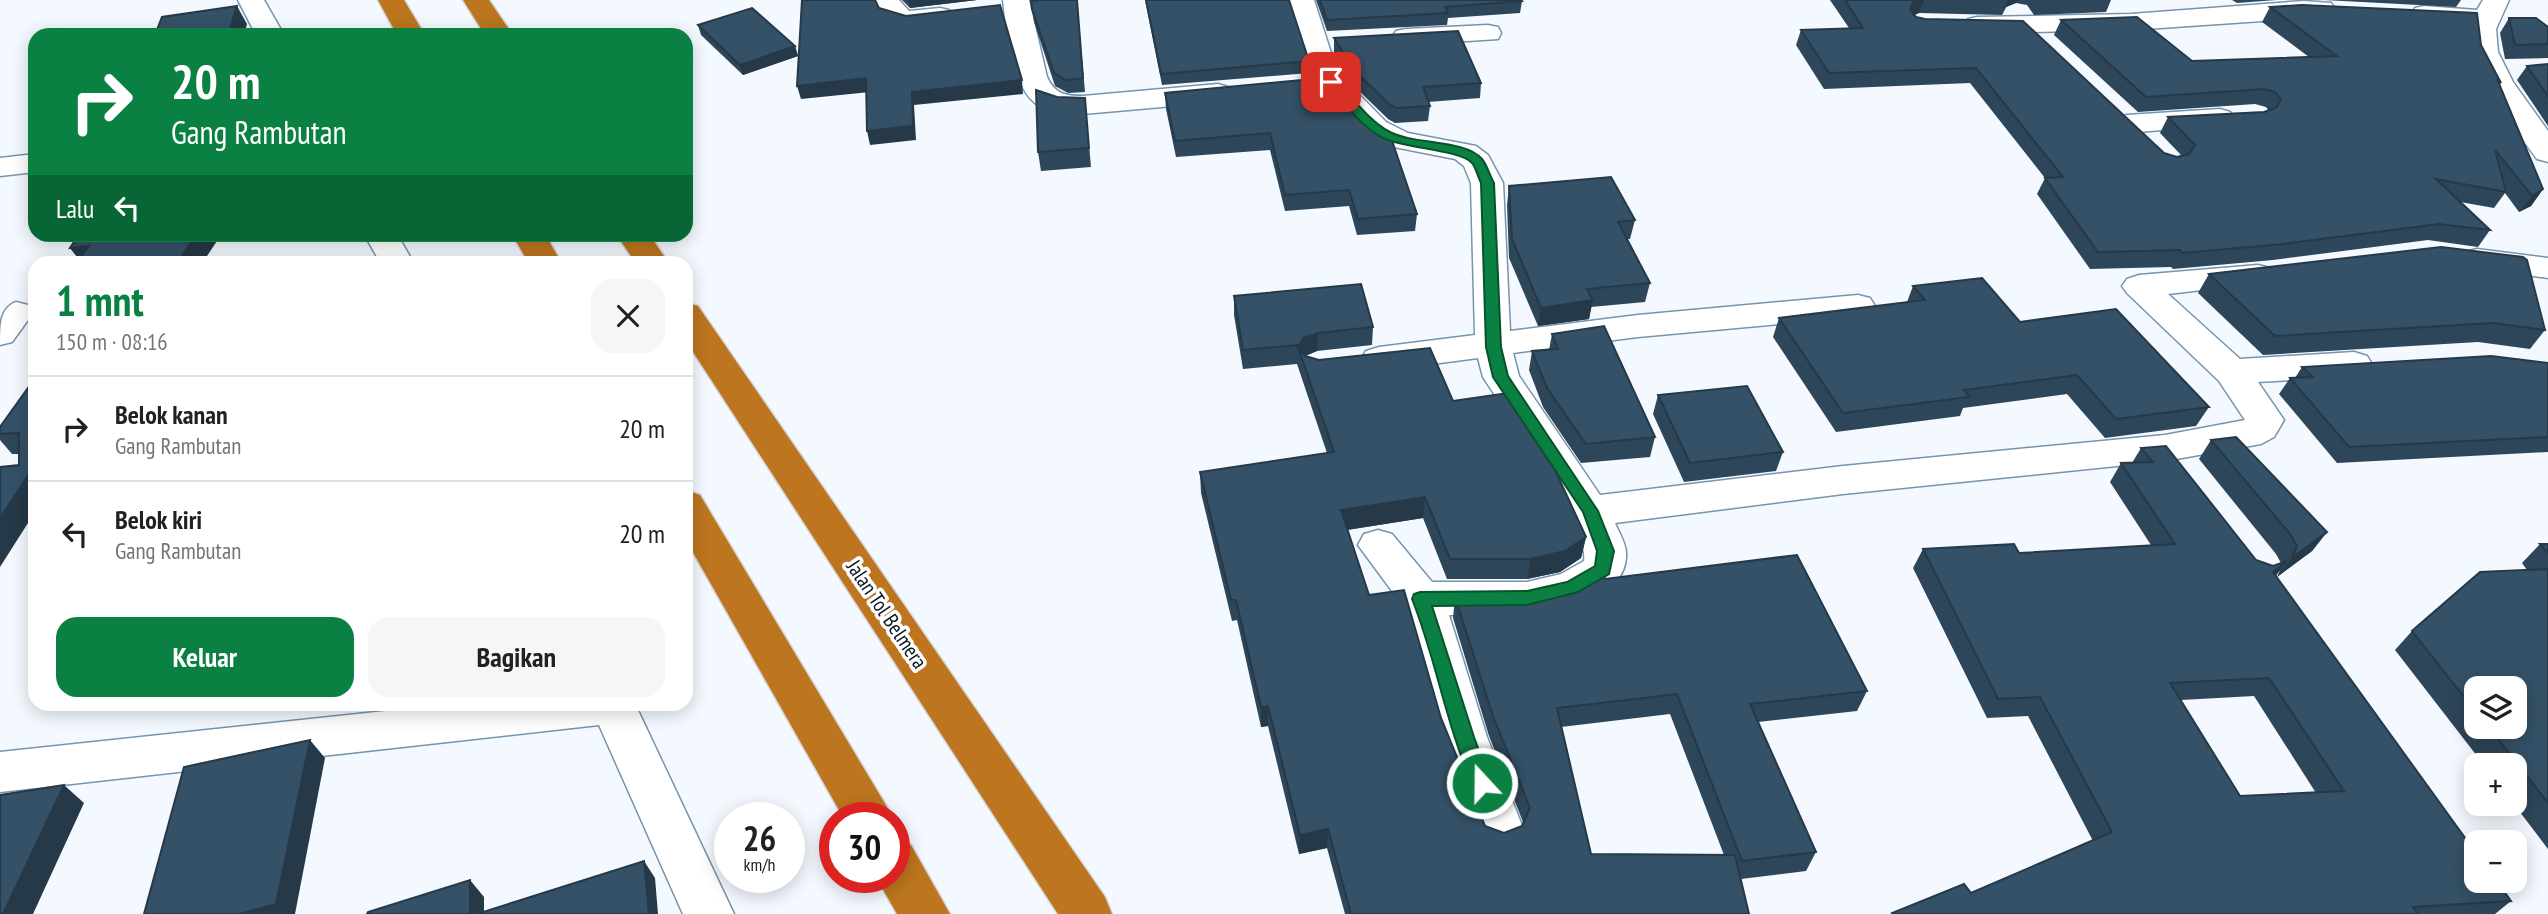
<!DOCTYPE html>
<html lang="id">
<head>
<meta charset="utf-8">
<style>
  :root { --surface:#fff; --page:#f6f6f6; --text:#202124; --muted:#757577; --line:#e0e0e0; --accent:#0b8043 }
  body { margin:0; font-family:"PT Sans Narrow",sans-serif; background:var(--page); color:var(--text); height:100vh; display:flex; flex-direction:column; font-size:26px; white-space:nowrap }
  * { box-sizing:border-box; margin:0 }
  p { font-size:23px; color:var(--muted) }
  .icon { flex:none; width:38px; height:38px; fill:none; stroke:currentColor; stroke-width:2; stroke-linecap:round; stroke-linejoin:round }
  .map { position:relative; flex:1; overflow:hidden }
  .panel { position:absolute; left:28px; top:256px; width:665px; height:455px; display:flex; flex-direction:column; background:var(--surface); border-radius:21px; box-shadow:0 4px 18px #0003 }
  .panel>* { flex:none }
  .banner { position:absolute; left:28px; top:28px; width:665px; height:214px; border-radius:21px; box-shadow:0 4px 18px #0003; background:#0b8043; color:#fff; overflow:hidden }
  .controls { position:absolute; left:2464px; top:676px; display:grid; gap:14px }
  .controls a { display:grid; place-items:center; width:63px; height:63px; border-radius:14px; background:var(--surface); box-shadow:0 4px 18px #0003; font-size:35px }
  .speed { position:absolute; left:714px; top:802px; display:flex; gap:14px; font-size:35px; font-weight:700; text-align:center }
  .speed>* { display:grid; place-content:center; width:91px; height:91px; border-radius:50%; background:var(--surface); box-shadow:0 4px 18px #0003; line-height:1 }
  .speed small { font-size:18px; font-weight:400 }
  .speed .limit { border:10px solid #d22; background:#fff; color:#111 }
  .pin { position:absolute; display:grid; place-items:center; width:60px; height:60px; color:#fff; margin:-30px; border-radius:14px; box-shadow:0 4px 10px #0006 }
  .me { position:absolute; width:77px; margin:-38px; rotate:339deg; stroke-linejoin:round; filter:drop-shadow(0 0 5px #0008) }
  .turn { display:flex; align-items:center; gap:24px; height:147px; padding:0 28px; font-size:32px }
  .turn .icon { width:91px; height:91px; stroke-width:2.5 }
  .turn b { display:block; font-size:49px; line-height:60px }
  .then { display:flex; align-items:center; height:66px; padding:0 28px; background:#0003; gap:14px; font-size:26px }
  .round { display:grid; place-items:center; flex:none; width:74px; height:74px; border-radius:21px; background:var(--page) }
  .summary { display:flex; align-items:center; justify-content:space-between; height:119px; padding:0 28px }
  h1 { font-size:42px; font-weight:700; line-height:52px; color:var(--accent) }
  .primary-button { display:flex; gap:14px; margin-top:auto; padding:14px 28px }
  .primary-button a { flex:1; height:80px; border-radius:21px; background:var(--accent); color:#fff; font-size:28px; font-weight:700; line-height:80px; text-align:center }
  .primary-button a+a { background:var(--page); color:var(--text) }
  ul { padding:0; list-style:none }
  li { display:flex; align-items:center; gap:21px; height:105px; padding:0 28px; border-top:2px solid var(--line) }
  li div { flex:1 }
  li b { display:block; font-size:26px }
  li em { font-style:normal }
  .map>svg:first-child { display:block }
</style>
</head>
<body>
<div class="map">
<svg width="2548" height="914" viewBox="0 0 2548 914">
  <rect width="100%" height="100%" fill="#f3f9ff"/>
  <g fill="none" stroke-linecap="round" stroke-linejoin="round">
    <defs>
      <g id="minor">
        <polygon points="238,0 264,0 284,35 256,35"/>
        <path d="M 873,0 L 899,0 L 909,11 L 940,8 L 949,10 L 953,16 L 949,22 C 920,29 886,32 873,0 Z"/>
        <path d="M 1003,0 L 1029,0 L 1047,77 C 1055,94 1065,96 1083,96 L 1218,84 L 1228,87 L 1232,93 L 1228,99 L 1218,102 L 1083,114 C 1067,114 1048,113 1035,103 C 1012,85 1006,28 1003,0 Z"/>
        <path d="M 1288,0 L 1314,0 L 1334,62 L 1343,78 L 1386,122 L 1408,133 L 1476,146 L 1488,155 L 1503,183 L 1510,331 L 1638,315 L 1858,295 L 1870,298 L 1875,306 L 1870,314 L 1858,317 L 1638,337 L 1513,353 L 1519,376 L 1600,495 L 1843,466 L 2165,435 L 2245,420 L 2219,381 L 2127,293 L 2122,286 L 2127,279 L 2139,275 L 2258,265 L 2270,268 L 2275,275 L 2270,282 L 2168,294 L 2240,359 L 2354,352 L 2367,356 L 2372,364 L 2367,372 L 2354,376 L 2258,382 L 2284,420 L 2274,437 L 2261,444 L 2165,461 L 1843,494 L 1615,523 C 1618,531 1626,543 1626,553 C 1629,618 1492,615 1449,615 L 1487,737 L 1523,828 L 1516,843 L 1499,850 L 1482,843 L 1441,737 L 1403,606 L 1358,545 L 1364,534 L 1378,530 L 1392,534 L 1432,582 L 1527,582 L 1561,574 L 1584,561 C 1590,525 1505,412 1483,377 L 1478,358 L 1379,371 L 1366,367 L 1361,359 L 1366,351 L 1379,347 L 1475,335 L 1471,183 L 1464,166 L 1455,159 L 1389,146 L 1366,134 L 1317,82 L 1306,62 Z"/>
        <path d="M 2483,0 L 2509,0 L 2496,29 L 2498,52 L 2513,82 L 2548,131 L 2548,162 L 2537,159 C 2515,128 2461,65 2470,26 L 2415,20 L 2411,14 L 2415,8 L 2424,6 L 2477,10 Z"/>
        <polygon points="2304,1 2331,3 2335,9 2331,15 2322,17 2131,30 1977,33 1968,31 1964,25 1968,19 1977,17 2131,14"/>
        <polygon points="1488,25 1498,27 1501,33 1498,39 1406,45 1396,43 1392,37 1396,31 1406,29"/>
        <polygon points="2220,109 2230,112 2235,118 2230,124 2127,133 2117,130 2112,124 2117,118 2127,115"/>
        <polygon points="35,154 35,172 0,176 0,158"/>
        <polygon points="364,234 397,234 413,262 380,262"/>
        <polygon points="2477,249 2548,258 2548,278 2465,266 2460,259 2465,252"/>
        <path d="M 16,302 L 28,305 L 33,313 L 12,342 L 0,345 C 0,325 0,308 16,302 Z"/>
        <polygon points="451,704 635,704 734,914 683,914 599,725 0,792 0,752"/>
      </g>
      <g id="highway">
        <polygon points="378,0 404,0 425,35 397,35"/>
        <polygon points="463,0 489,0 513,35 485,35"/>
        <polygon points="512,234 545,234 561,262 528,262"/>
        <polygon points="616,234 649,234 668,262 635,262"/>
        <polygon points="686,303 698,306 1105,897 1112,914 1058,914 686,341"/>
        <polygon points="686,490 700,495 893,817 843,817 686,540"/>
        <polygon points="894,839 911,845 950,914 897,914 876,877 894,877"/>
      </g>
    </defs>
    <use href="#minor" stroke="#7694ad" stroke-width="3"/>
    <use href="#highway" stroke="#d3d5d7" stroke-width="3"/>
    <use href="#minor" fill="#fff" fill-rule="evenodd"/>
    <use href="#highway" fill="#bd761f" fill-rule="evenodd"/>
  </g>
  <g fill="#2e4659" fill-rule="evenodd">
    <polygon points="902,0 977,0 910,8"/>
    <polygon points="1077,0 1085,92 1068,93 1055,86 1034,22 1031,1"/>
    <polygon points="1145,0 1309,61 1309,73 1162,85"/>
    <polygon points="1316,0 1521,0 1522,1 1520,13 1448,18 1447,25 1327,31"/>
    <polygon points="1830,0 2111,0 2106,12 2034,15 2027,5 2016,3 2006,7 2002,15 1919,13 1914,15 1916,17 2164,153 2177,157 2181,155 2160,133 2168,117 2264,112 2268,110 2266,107 2255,104 2138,112 2054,35 2061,20 2192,61 2309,57 2262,22 2270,7 2481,45 2501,83 2499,86 2543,189 2531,206 2519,212 2505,193 2494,208 2460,202 2490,230 2478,247 2428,240 2273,260 2173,269 2171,267 2090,269 2037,194 2045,178 1970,83 1824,89 1796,45 1801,30 1849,28"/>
    <polygon points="2232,0 2276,0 2237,3"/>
    <polygon points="2324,0 2461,0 2456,7"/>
    <polygon points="2509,18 2548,27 2548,58 2505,59 2500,33"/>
    <polygon points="698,25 795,46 798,56 743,75 701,35"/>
    <polygon points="1334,38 1481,83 1480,98 1428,102 1430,106 1428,121 1395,123 1388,119 1354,86 1334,52"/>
    <polygon points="2548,64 2548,126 2517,80 2527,66"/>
    <polygon points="1323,78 1417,214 1415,231 1357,235 1349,206 1285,211 1270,150 1176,157 1166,109 1165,93"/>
    <polygon points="1057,97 1085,98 1091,167 1041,171 1038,152"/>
    <polygon points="1509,186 1635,220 1630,239 1627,239 1650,283 1645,302 1591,307 1589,319 1538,326 1509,258 1507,205"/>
    <polygon points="79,234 265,234 263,238 221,235 79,259 70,248"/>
    <polygon points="2209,274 2545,330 2530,349 2478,342 2263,355 2198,293"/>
    <polygon points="1913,286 2020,322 2209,407 2196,426 2105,438 2067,394 1963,408 1960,416 1836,432 1773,337 1779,318 1907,302"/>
    <path d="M 1234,296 L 1373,327 L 1372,345 L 1317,351 L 1305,356 L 1453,401 L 1586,537 L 1581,558 L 1560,572 L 1527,579 L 1447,579 L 1423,518 L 1347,530 L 1369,595 L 1441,718 L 1485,826 L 1504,833 L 1522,826 L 1523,822 L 1489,736 L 1453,618 L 1455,597 L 1529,595 L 1560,591 L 1605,579 L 1867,691 L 1857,711 L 1758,722 L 1816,852 L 1806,871 L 1741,879 L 1749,914 L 1345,914 L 1327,848 L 1299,854 L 1268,726 L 1261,727 L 1237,620 L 1232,621 L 1201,493 L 1200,472 L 1327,453 L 1297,364 L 1243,369 L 1234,315 ZM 1670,714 L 1724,855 L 1591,854 L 1561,727 Z"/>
    <polygon points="1552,334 1655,437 1650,457 1581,463 1543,407 1529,370 1532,351 1549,350"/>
    <polygon points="2548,363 2548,452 2337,463 2279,394 2290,378 2295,378 2302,367"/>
    <polygon points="35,378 19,465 19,454 12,454 0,440 0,427"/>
    <polygon points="1658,395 1783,452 1776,471 1684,482 1653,414"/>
    <path d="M 2211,440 L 2327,532 L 2312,551 L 2277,577 L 2280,570 L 2276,576 L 2511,901 L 2495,914 L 1892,914 L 1971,893 L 2093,841 L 2028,716 L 1987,718 L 1913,568 L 1923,549 L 2019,553 L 2151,545 L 2110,482 L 2121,463 L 2132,463 L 2141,448 L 2256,560 L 2273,566 L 2281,563 L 2276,554 L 2199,459 ZM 2254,696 L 2316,793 L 2240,796 L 2181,700 Z"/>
    <path d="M 2540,544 L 2548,544 L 2548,849 L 2513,803 L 2515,803 L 2515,765 L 2484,765 L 2395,650 L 2412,631 L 2527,570 L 2522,563 ZM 2476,688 L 2515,726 L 2476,726 Z"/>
  </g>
  <g fill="#253948">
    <polygon points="908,0 977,0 910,8"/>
    <polygon points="1919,0 1924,0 1919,13 1909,17 1910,10 1914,1"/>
    <polygon points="2008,0 2018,0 2016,3 2006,7 2002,15"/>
    <polygon points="237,6 247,24 244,35 228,35"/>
    <polygon points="795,46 798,56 743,75 740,65"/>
    <polygon points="866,78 870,92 801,99 797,86"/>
    <polygon points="1022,80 1023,94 914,105 916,140 870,145 867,131 912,92"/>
    <polygon points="2543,189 2531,206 2519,212 2532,196"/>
    <polygon points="196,234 221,235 203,262 178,262"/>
    <polygon points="89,246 81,262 70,248"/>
    <polygon points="1593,300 1589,319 1538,326 1541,308"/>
    <polygon points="1318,333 1317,351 1303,357 1298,347 1303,338"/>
    <polygon points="35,465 35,512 0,567 0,518"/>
    <polygon points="1425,497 1423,518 1340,531 1341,510"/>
    <polygon points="2327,532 2312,551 2277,577 2292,558"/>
    <polygon points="1586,537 1581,558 1560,572 1527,579 1531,559"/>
    <polygon points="2287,561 2272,580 2273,572"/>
    <polygon points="1268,706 1268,726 1261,727 1261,707"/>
    <polygon points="310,740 325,758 295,914 239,914"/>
    <polygon points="64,785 84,803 33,914 3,914"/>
    <polygon points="1328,829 1327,848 1299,854 1300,835"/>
    <polygon points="644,861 655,878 658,914 649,914"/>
    <polygon points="470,880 484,897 484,914 470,914"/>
  </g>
  <g fill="#355167" stroke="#253948" stroke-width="2" fill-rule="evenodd">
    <polygon points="802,0 875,0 879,8 906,16 1000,5 1022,80 912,92 913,126 867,131 866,78 797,86"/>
    <polygon points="1038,0 1077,0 1083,78 1066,80 1054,73 1032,9 1031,1"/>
    <polygon points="1146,0 1289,0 1309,61 1161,74"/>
    <polygon points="1320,0 1521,0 1522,1 1445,7 1448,13 1327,20"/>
    <polygon points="1845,0 1919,0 1914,1 1910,10 1916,17 1925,19 2023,21 2164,153 2177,157 2189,154 2195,145 2168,117 2264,112 2276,108 2281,99 2275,92 2264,89 2146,97 2061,20 2137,17 2192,61 2337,56 2270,7 2302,5 2477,13 2481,45 2501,83 2497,79 2543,189 2532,196 2495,150 2506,192 2436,179 2490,230 2439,224 2283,244 2182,253 2180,250 2098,252 2045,178 2063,177 1976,68 1829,73 1801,30 1863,28"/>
    <polygon points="237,6 228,35 155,35 162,17"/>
    <polygon points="752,8 795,46 740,65 698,25"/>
    <polygon points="2509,18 2536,18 2548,27 2548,44 2515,45"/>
    <polygon points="1458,31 1481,83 1423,87 1430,106 1396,108 1389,104 1355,71 1334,38"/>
    <polygon points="2548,64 2548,96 2527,66"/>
    <polygon points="1323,78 1365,120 1389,132 1417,214 1358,219 1349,190 1285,195 1270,133 1175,141 1165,93"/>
    <polygon points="1036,90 1057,97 1085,98 1089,148 1038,152"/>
    <polygon points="1611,177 1635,220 1618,222 1650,283 1587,289 1593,300 1541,308 1512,239 1509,186"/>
    <polygon points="79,234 196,234 178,262 77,262 89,246 70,248"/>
    <polygon points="2441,247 2523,257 2527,260 2545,330 2493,323 2275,336 2209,274"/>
    <polygon points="1982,278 2020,322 2116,309 2209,407 2116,419 2077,375 1964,390 1969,397 1843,413 1779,318 1925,300 1913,286"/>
    <polygon points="1361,284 1373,327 1318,333 1303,338 1298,348 1297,345 1243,350 1234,296"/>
    <polygon points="1604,326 1655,437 1586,444 1547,388 1532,351 1558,349 1552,334"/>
    <polygon points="1298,347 1305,356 1319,360 1430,348 1453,401 1508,393 1544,446 1586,537 1565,551 1531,559 1450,559 1425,497 1341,510 1369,595 1404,590 1441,718 1485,826 1504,833 1522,826 1530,808 1493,716 1455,597 1529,595 1560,591 1604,576 1605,579 1797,555 1867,691 1750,704 1816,852 1742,861 1677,694 1557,708 1591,854 1735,855 1749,914 1351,914 1328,829 1300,835 1268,706 1261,707 1236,600 1231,600 1200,472 1334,452"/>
    <polygon points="2491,356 2548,363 2548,437 2349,447 2290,378 2313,377 2302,367"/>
    <polygon points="35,378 35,465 0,518 0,467 19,465 19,433 0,434 0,427"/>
    <polygon points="1747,386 1783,452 1690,463 1658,395"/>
    <polygon points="2236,437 2327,532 2292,558 2297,546 2291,535 2211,440"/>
    <path d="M 2166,446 L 2256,560 L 2273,566 L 2287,561 L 2273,572 L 2476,853 L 2476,880 L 2496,880 L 2511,901 L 2413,907 L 2418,914 L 1893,914 L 1892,913 L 1964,884 L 1971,893 L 2112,832 L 2040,697 L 1998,699 L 1923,549 L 2014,544 L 2019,553 L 2175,544 L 2121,463 L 2153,462 L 2141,448 ZM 2269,678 L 2344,791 L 2240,796 L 2170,683 Z"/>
    <polygon points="2540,544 2548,544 2548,553"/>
    <polygon points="2548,569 2548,803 2488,726 2515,726 2515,688 2476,688 2476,712 2412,631 2480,572"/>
    <polygon points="310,740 276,904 239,914 144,914 184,767"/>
    <polygon points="64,785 3,914 0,914 0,795"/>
    <polygon points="644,861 649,914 477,914"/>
    <polygon points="470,880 470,914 367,914 368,912"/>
  </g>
  <path fill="#0b8043" stroke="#07532c" stroke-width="2" d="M 1327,80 L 1336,80 C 1352,97 1369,121 1390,132 C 1415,145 1465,139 1482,159 C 1487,165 1490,176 1494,183 L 1501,347 L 1508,376 L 1598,511 L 1614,551 L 1609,574 L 1578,592 L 1527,605 L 1432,606 L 1474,737 L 1491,783 L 1488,789 L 1482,791 L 1475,789 C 1446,728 1437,661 1412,599 L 1414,594 L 1420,592 L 1527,591 L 1567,582 L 1595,566 L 1597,551 L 1583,512 L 1493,377 L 1486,347 L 1481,183 C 1478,177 1476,168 1472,163 C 1461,150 1403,148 1383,138 C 1362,128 1344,102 1327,85 Z"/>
  <g text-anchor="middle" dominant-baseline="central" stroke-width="7" stroke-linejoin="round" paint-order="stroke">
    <g font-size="21" fill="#0c1720" stroke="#fff">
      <text transform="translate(887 614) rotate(56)">Jalan Tol Belmera</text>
    </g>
  </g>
</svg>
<div class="controls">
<a><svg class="icon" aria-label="layers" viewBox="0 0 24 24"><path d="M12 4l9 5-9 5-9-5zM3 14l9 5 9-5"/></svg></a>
<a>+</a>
<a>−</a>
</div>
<div class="speed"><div>26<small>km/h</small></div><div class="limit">30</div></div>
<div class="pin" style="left:1331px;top:82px;background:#d93025"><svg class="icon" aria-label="arrive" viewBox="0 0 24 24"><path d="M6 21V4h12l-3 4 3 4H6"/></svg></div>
<svg class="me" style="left:1482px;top:783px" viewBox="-20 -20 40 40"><circle r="17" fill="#0b8043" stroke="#fff" stroke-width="3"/><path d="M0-11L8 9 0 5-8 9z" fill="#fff"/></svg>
<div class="banner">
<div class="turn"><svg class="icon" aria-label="right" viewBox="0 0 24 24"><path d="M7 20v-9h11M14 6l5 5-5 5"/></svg><div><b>20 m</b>Gang Rambutan</div></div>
<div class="then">Lalu<svg class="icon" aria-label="left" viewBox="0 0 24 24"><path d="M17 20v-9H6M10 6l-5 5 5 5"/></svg></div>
</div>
<section class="panel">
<div class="summary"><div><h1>1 mnt</h1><p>150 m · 08:16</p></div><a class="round"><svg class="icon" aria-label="close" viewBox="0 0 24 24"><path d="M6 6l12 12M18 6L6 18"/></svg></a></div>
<ul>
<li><svg class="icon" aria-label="right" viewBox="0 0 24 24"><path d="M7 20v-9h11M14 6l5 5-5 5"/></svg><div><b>Belok kanan</b><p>Gang Rambutan</p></div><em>20 m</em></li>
<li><svg class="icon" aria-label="left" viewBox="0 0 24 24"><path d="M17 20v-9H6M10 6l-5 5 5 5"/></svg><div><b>Belok kiri</b><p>Gang Rambutan</p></div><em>20 m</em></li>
</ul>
<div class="primary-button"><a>Keluar</a><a>Bagikan</a></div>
</section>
</div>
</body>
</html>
